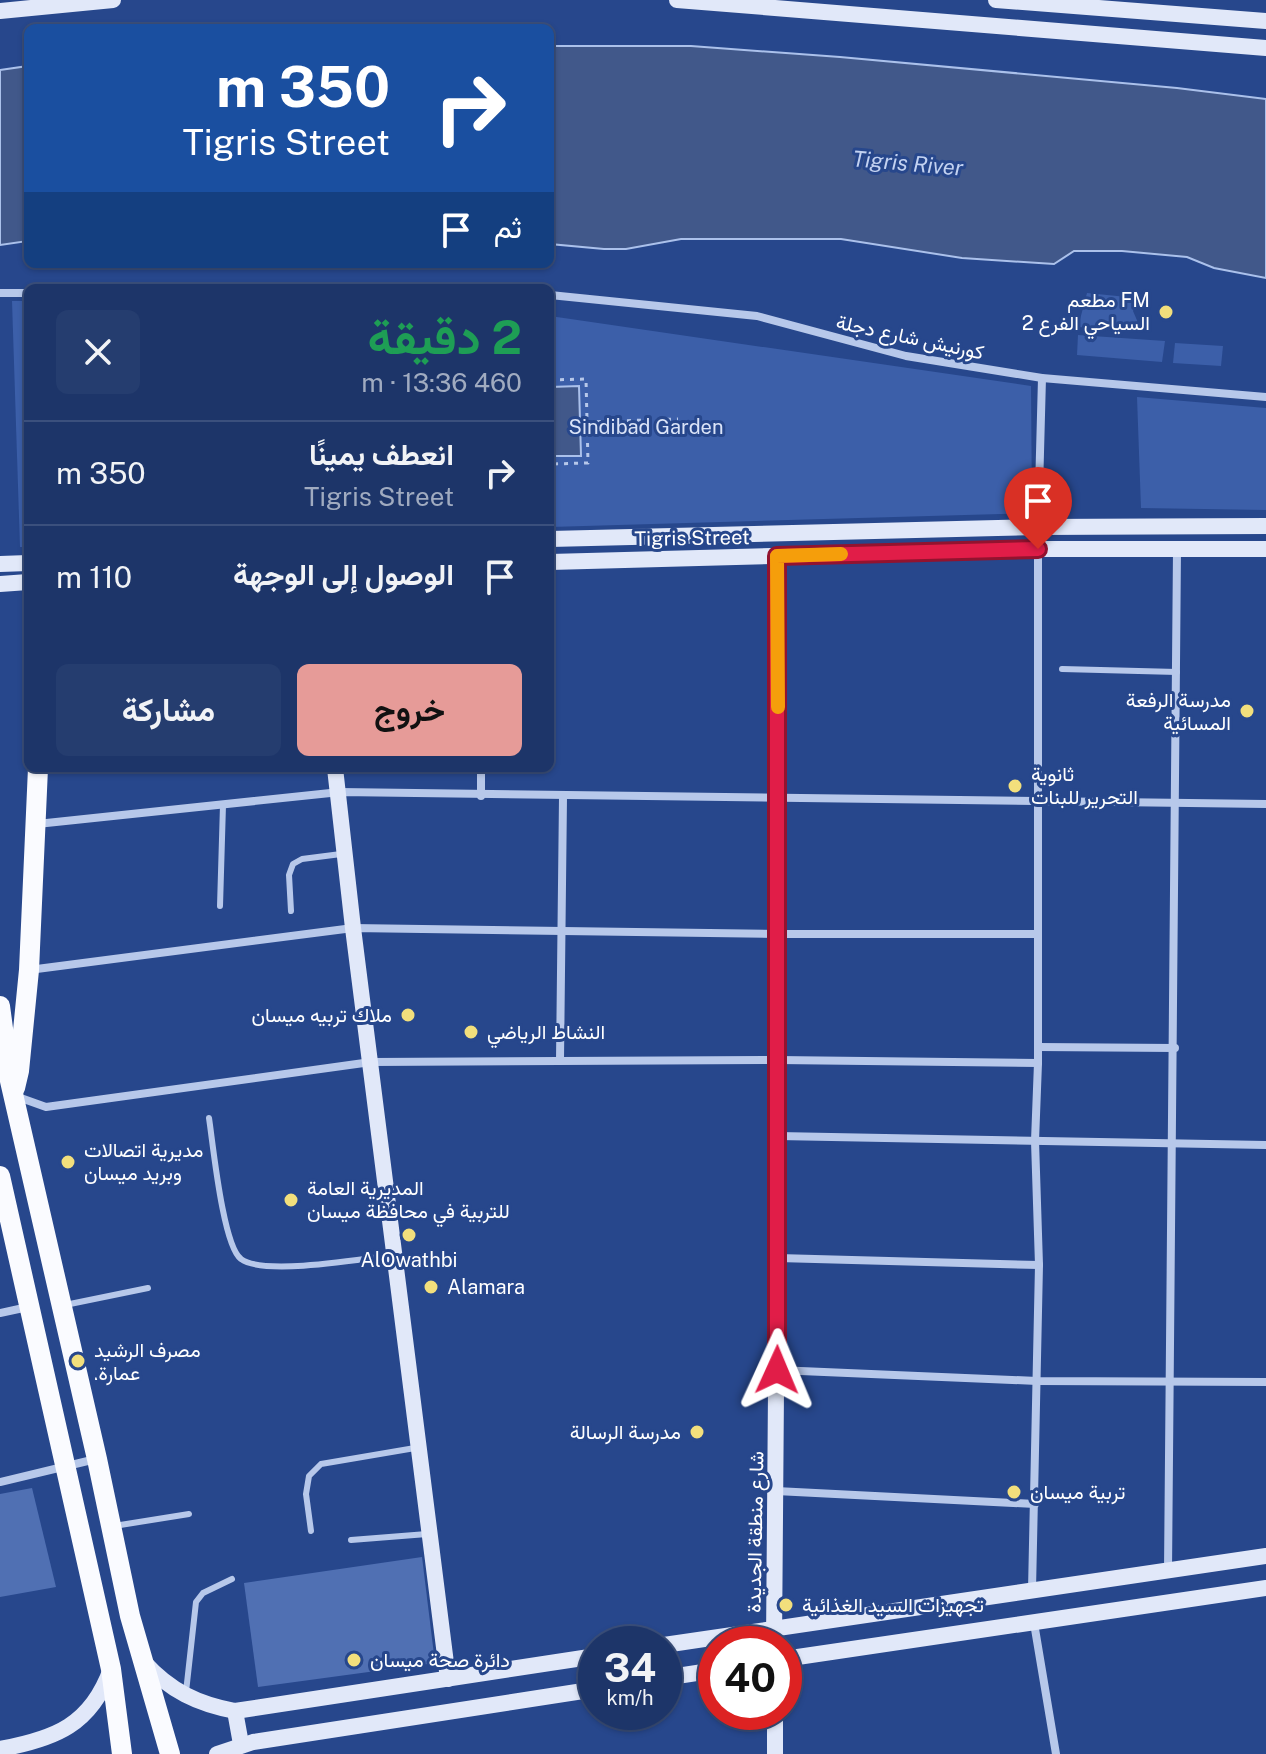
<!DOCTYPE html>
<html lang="ar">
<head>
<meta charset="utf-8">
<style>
  :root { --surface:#1d3569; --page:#253d6f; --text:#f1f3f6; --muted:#a0abc0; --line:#3b507d; --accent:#e69b98 }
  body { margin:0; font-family:"Public Sans",Vazirmatn,sans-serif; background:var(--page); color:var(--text); direction:rtl; height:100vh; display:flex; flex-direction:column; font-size:30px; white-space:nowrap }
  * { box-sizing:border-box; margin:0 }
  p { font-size:26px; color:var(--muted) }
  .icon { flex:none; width:44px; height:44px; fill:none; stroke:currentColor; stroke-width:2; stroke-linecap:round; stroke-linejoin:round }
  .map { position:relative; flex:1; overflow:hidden; direction:ltr }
  .sheet { position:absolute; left:24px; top:284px; width:530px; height:488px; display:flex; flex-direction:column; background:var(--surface); border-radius:12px; box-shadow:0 2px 6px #0004,0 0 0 2px var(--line); direction:rtl }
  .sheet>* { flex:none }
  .top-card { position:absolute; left:24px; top:24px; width:530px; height:244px; border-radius:12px; box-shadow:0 2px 6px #0004,0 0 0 2px var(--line); direction:rtl; background:#1a4fa0; color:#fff; overflow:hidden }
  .speed { position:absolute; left:578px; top:1626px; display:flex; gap:16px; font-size:40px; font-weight:700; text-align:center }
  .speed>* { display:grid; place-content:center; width:104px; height:104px; border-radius:50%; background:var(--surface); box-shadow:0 2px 6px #0004,0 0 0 2px var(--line); line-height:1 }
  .speed small { font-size:20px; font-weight:400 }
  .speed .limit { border:12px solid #d22; background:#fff; color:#111 }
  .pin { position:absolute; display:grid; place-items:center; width:68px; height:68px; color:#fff; margin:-82px -34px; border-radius:50% 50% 50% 0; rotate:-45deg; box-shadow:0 0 8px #0007 }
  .pin .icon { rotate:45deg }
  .me { position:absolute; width:88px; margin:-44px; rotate:1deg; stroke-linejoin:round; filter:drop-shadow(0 0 6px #0008) }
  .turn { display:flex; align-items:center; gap:28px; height:168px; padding:0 32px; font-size:36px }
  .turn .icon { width:104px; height:104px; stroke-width:2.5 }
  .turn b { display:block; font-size:56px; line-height:68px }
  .then { display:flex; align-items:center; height:76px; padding:0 32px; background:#0003; gap:16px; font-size:30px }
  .round { display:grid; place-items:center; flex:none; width:84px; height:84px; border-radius:12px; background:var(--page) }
  .summary { display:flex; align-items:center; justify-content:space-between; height:136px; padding:0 32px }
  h1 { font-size:48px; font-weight:700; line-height:60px; color:#1e9e55 }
  .primary-button { display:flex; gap:16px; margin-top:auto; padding:16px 32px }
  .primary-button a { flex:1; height:92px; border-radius:12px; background:var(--accent); color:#111; font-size:32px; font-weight:700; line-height:92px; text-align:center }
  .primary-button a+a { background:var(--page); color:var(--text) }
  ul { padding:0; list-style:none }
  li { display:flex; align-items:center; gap:24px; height:104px; padding:0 32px; border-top:2px solid var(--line) }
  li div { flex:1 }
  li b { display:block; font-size:30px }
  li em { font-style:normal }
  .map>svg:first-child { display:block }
</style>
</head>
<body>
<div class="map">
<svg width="1266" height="1754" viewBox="0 0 1266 1754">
  <rect width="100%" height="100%" fill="#27478c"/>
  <g fill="#3c5fa9">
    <polygon points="1087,293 1137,298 1133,311 1142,332 1078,327"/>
    <polygon points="12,301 28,301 28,547 20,547"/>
    <polygon points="550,316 1031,386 1032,513 550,527"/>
    <polygon points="1078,335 1165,341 1162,362 1077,355"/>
    <polygon points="1175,343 1223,346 1221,366 1173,363"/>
    <polygon points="1137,397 1266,408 1266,510 1141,508"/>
  </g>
  <g fill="#41588a" stroke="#abc1eb" stroke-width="2">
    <polygon points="550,46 691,46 840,57 1177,88 1266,99 1266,278 1214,268 1187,257 1122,251 1074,251 1054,264 962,258 841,239 681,239 626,249 604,249 550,244"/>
    <polygon points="28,66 28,241 0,245 0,70"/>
    <polygon points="579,386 581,456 550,456 550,387"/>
  </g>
  <g fill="#5070b3">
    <polygon points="32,1488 56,1587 0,1597 0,1494"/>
    <polygon points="422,1557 435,1663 258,1687 244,1583"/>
  </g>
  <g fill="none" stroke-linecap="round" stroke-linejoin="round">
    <g stroke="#b7c8ea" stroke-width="3" stroke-dasharray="4 6" stroke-linecap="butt">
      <polyline points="550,380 586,379 588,463 550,464"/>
      <polyline points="587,422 678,419"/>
    </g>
    <g stroke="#b7c8ea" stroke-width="6">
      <polyline points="1062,669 1177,672"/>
      <polyline points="220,906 223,805"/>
      <polyline points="291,911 289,875 293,864 302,859 341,854"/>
      <path d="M 209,1118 C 213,1144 223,1246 241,1259 C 263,1276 363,1259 393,1255"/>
      <polyline points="65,1305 148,1288"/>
      <polyline points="114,1526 189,1514"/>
      <polyline points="311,1531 306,1494 309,1476 321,1464 415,1448"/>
      <polyline points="351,1540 427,1534"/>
      <polyline points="186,1692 196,1602 203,1593 232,1579"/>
    </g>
    <g stroke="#b7c8ea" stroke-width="8">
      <polyline points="0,293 28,293"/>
      <polyline points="550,295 757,316 906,356 1042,378 1266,397"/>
      <polyline points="1038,527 1042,378"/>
      <polyline points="481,768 481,796"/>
      <polyline points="37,824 340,792 1266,804"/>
      <polyline points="29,970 353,928 778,934 1037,934"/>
      <polyline points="1038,1047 1175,1048"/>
      <polyline points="560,1060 563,797"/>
      <polyline points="18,1097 46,1107 371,1062 778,1060 1038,1063"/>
      <polyline points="778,1136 1266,1145"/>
      <polyline points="778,1258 1039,1265"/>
      <polyline points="0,1313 28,1307"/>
      <polyline points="777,1370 1037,1381 1266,1382"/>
      <polyline points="0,1482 96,1459"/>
      <polyline points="776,1491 1035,1504"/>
      <path d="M 1168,1571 C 1171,1230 1177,890 1177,550"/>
      <polyline points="1032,1590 1039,1265 1035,1141 1038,1063 1038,549"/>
      <polyline points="1034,1623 1056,1754"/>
    </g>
    <g stroke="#e1e8f9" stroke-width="16">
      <polyline points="677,0 1266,48"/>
      <polyline points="996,0 1266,21"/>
      <polyline points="0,11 113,0"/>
      <polyline points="550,539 1038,527 1266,526"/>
      <polyline points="550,562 1038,549 1266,549"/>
      <polyline points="0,564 28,563"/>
      <polyline points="0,584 28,582"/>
      <polyline points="335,768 353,928 448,1679"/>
      <polyline points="774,1644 778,1136 777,556"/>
      <polyline points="664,1645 1266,1556"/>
      <polyline points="784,1659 1266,1588"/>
      <path d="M 144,1662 C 170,1691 198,1704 235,1711 L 596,1656"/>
      <polyline points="664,1678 716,1670"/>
      <polyline points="235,1711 241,1744"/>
      <path d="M 0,1749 C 55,1739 91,1725 111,1669"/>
      <polyline points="217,1754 253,1742 596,1689"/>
      <polyline points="775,1754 775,1712"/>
    </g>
    <g stroke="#fafbff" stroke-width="20">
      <polyline points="0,1006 10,1081 97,1459 130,1616 170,1754"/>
      <polyline points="15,1088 19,1071 29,970 38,768"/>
      <polyline points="0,1176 111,1669 122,1754"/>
    </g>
  </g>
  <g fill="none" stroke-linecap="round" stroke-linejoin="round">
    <defs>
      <polyline id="route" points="777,1370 777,556 1038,549"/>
    </defs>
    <use href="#route" stroke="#92132f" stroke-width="20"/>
    <use href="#route" stroke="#e11d48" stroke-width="14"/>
    <polyline stroke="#f59e0b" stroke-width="14" points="778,707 777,556 841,554"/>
  </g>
  <g fill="#f2df7c" stroke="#27478c" stroke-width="3">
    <circle cx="1166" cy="312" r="8"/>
    <circle cx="1247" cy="711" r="8"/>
    <circle cx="1015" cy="786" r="8"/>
    <circle cx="408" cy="1015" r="8"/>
    <circle cx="471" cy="1032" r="8"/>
    <circle cx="68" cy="1162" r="8"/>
    <circle cx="291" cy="1200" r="8"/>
    <circle cx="409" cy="1235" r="8"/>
    <circle cx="431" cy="1287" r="8"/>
    <circle cx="78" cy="1361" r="8"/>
    <circle cx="697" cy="1432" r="8"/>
    <circle cx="1014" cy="1492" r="8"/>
    <circle cx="786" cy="1605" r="8"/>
    <circle cx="354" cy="1660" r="8"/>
  </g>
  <g text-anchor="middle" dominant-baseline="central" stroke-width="6" stroke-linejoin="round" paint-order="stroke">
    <g font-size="20" fill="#fff" stroke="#27478c" text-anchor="start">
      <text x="1150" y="300" text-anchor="end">مطعم FM<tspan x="1150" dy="23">السياحي الفرع 2</tspan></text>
      <text x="1231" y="700" text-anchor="end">مدرسة الرفعة<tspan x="1231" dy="23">المسائية</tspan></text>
      <text x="1031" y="774">ثانوية<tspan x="1031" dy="23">التحرير للبنات</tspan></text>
      <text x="392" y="1015" text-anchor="end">ملاك تربيه ميسان</text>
      <text x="487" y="1032">النشاط الرياضي</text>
      <text x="84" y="1150">مديرية اتصالات<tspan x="84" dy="23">وبريد ميسان</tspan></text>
      <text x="307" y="1188">المديرية العامة<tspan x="307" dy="23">للتربية في محافظة ميسان</tspan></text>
      <text x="409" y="1260" text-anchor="middle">AlOwathbi</text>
      <text x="447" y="1287">Alamara</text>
      <text x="94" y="1350">مصرف الرشيد<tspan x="94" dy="23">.عمارة</tspan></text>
      <text x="681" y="1432" text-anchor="end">مدرسة الرسالة</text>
      <text x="1030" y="1492">تربية ميسان</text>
      <text x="802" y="1605">تجهيزات السيد الغذائية</text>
      <text x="370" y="1660">دائرة صحة ميسان</text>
    </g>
    <g font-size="20" fill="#fff" stroke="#27478c">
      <text transform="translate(910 337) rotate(12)">كورنيش شارع دجلة</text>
      <text transform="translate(692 538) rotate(-1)">Tigris Street</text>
      <text transform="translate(755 1532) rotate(-89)">شارع منطقة الجديدة</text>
    </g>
    <g font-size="20" fill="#dbe4f8" stroke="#27478c">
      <text x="646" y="427">Sindibad Garden</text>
    </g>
    <g font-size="22" font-style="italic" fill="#c3d2f1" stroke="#27478c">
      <text transform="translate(908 163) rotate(5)">Tigris River</text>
    </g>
  </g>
</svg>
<div class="speed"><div>34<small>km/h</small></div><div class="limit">40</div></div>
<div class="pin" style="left:1038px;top:549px;background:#d93025"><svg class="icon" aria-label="arrive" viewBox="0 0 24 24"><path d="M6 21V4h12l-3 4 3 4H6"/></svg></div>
<svg class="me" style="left:777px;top:1370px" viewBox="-20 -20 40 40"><path d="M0-17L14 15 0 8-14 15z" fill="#e11d48" stroke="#fff" stroke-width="4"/></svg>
<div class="top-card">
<div class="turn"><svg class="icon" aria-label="right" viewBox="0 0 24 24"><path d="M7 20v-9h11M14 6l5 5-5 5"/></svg><div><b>350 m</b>Tigris Street</div></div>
<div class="then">ثم<svg class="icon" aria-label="arrive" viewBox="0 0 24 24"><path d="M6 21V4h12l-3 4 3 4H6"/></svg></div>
</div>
<section class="sheet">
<div class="summary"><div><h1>2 دقيقة</h1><p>460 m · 13:36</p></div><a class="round"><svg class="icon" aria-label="close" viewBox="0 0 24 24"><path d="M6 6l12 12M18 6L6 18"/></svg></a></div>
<ul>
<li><svg class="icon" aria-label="right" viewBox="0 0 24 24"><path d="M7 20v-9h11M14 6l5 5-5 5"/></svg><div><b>انعطف يمينًا</b><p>Tigris Street</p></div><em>350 m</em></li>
<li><svg class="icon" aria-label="arrive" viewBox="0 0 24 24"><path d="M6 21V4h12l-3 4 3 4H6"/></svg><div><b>الوصول إلى الوجهة</b></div><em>110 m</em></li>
</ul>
<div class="primary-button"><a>خروج</a><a>مشاركة</a></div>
</section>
</div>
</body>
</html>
